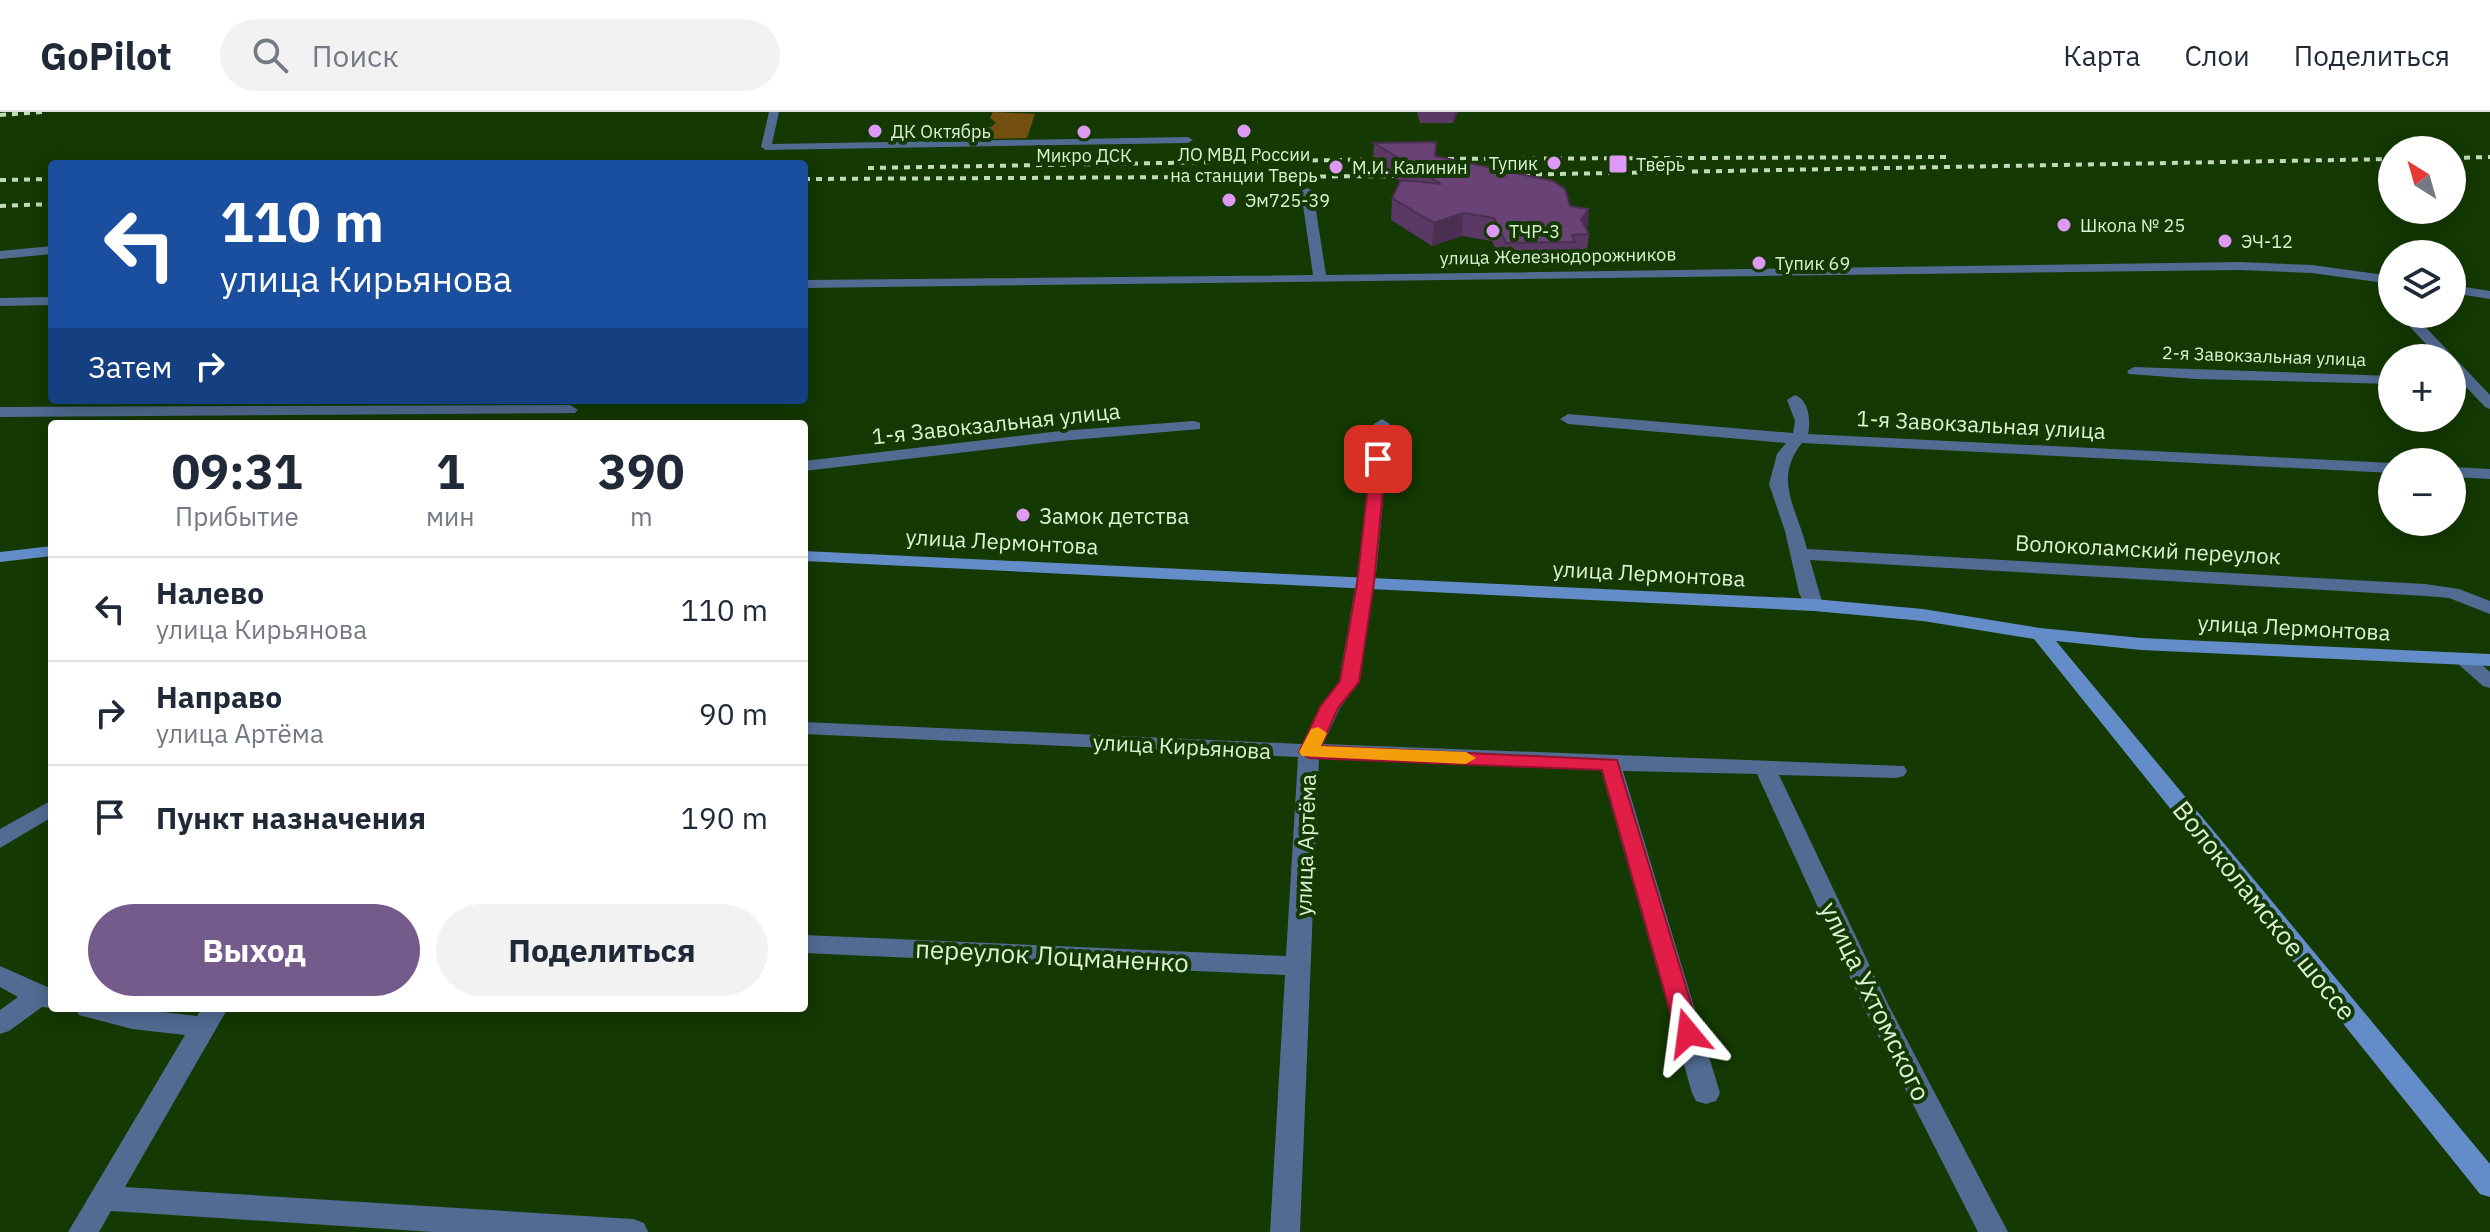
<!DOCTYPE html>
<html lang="ru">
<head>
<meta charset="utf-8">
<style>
  :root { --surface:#fff; --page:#f2f2f3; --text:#1f2937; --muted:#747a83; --line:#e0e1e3; --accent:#745b8c }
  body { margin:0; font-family:"IBM Plex Sans",sans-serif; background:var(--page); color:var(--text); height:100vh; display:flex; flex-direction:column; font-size:30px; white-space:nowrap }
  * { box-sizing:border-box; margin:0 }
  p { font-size:26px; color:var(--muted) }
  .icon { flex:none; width:44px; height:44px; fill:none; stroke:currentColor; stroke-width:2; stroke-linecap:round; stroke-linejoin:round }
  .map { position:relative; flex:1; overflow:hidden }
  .sheet { position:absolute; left:48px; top:308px; width:760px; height:592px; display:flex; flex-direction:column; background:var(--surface); border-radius:8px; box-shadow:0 4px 20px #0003 }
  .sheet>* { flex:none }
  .top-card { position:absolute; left:48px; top:48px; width:760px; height:244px; border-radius:8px; box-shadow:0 4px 20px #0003; background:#1a4fa0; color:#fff; overflow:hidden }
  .needle { width:52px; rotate:323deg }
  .tools { position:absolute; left:2378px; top:24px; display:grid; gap:16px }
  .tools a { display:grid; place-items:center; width:88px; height:88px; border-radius:50%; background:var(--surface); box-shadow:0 4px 20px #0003; font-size:40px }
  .pin { position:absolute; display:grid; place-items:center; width:68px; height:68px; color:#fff; margin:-34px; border-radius:16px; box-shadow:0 4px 12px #0006 }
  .me { position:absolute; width:88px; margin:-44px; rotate:344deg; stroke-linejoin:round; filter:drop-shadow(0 0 6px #0008) }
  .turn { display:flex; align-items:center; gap:28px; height:168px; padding:0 40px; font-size:36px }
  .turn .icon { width:104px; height:104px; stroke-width:2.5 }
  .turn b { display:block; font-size:56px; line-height:68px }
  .then { display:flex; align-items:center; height:76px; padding:0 40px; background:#0003; gap:16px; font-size:30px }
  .eta { display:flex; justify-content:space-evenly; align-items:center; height:136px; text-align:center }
  .eta b { font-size:48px; font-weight:700; line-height:56px }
  .primary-button { display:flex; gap:16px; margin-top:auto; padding:16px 40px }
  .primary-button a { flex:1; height:92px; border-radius:48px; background:var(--accent); color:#fff; font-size:32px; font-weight:700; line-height:92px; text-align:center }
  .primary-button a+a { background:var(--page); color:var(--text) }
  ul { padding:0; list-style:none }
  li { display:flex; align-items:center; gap:24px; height:104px; padding:0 40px; border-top:2px solid var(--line) }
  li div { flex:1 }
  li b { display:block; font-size:30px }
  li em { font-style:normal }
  header { display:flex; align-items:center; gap:48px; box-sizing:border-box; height:112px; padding:0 40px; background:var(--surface); border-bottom:2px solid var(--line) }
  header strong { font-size:38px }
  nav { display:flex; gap:44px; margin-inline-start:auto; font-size:28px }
  .search { width:560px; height:72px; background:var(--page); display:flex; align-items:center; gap:20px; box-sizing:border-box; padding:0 28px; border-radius:44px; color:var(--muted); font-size:30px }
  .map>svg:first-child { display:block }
</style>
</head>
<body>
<header>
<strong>GoPilot</strong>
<div class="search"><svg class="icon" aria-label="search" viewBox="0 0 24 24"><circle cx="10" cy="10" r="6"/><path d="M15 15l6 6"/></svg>Поиск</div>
<nav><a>Карта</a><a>Слои</a><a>Поделиться</a></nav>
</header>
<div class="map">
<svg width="2490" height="1120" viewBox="0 0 2490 1120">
  <rect width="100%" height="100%" fill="#143902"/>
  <polygon fill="#73500f" points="993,0 1035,2 1027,26 977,27 980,16 991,15 996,11 990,6"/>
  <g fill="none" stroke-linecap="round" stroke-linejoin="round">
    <g fill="#516b92" fill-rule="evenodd">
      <polygon points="769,0 779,0 772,32 1188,25 1193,28 1188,31 766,38 761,35"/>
      <polygon points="1307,76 1313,79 1326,163 2240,150 2312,153 2392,164 2392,172 2312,161 2240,158 804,176 804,168 1313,163 1301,79"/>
      <polygon points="52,134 52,142 0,147 0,139"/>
      <polygon points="2452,173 2490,179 2490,187 2452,181"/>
      <polygon points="52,185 52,193 0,194 0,186"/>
      <polygon points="2398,202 2413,202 2490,283 2490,297 2485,295 2452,260 2452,246 2439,246"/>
      <polygon points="2134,255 2392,264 2392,272 2196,267 2129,262 2127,259"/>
      <path d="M 1795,283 C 1809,288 1811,309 1808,322 L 2392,351 L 2392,361 L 1802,331 C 1772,368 1798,398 1807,437 L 2425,472 L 2459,477 L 2490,489 L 2490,502 L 2449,486 L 2425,484 L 1810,448 L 1823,493 L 1814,499 L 1807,497 L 1799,481 L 1785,419 L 1769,372 L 1777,342 L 1786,331 L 1568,312 L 1560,307 L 1568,302 L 1793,321 L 1795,309 L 1787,288 Z"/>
      <polygon points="570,293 578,298 575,301 0,305 0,295"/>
      <polygon points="1382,307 1390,312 1377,453 1359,570 1340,596 1323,632 1904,654 1907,659 1904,664 1896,666 1779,663 1889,894 2008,1120 1978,1120 1863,894 1757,662 1623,659 1720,981 1716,989 1706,992 1696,989 1692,981 1601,658 1319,646 1300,1120 1270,1120 1285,863 804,841 804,823 1286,844 1298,645 804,622 804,610 1302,632 1320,595 1339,569 1359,453 1374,312"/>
      <polygon points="1194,309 1200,311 1200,317 1060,329 804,359 804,349 1060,319"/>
      <polygon points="2452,355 2490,357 2490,367 2452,365"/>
      <polygon points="2465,542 2472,544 2490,560 2490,576 2483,574 2458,552 2455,548"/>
      <polygon points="52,688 52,705 0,736 0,717"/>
      <polygon points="0,854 52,877 54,896 42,895 9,919 0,922 0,898 18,885 0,875"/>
      <polygon points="75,896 128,896 197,904 202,896 228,896 125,1075 633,1107 644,1111 648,1120 433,1120 111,1099 99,1120 68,1120 185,923 132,917 79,903"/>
    </g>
    <g fill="#638cc9" fill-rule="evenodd">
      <polygon points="52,434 52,444 0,450 0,440"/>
      <polygon points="804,439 1814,487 1923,497 2040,516 2141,526 2490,542 2490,554 2141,538 2056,529 2490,1052 2490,1085 2480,1082 2034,527 1923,509 1814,499 804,449"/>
    </g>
    <g stroke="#c3dbba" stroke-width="4" stroke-dasharray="6 6" stroke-linecap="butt">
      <polyline points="0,3 42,0"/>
      <polyline points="2452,46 2490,45"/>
      <polyline points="1424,47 1952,45"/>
      <polyline points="868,56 1396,47"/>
      <polyline points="1500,63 2392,47"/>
      <polyline points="804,67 1412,64"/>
      <polyline points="0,68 52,67"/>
      <polyline points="0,94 52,92"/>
    </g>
  </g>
  <g fill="#5a3a65">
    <polygon points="1417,0 1458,0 1453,11 1420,11"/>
    <polygon points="1374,31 1435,44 1570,94 1589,97 1587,118 1589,122 1586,146 1573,146 1572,154 1503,155 1492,129 1462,124 1432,134 1391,108 1392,86 1400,69 1373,52"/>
  </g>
  <g fill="#4a2f52">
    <polygon points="1454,0 1458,0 1453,11"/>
    <polygon points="1589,97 1586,120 1581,107"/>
    <polygon points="1463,101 1462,124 1432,134 1434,111"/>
  </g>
  <polygon fill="#694375" stroke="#4a2f52" stroke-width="2" points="1436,30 1435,44 1553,69 1565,77 1570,94 1589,97 1581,107 1589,122 1572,123 1575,130 1506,131 1494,106 1463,101 1434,111 1392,86 1401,68 1441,72 1374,31"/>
  <polygon fill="#e11d48" stroke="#92132f" stroke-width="2" points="1378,343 1386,347 1374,471 1359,570 1338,596 1321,634 1617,648 1700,921 1697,928 1688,931 1680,928 1676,921 1602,658 1309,646 1299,640 1320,595 1340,569 1357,471 1371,347"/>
  <polygon fill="#f59e0b" points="1318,615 1327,621 1321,634 1466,640 1476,646 1466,652 1302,644 1299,640 1311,617"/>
  <g fill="#dd99f3" stroke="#143902" stroke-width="3">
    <circle cx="875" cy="19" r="8"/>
    <circle cx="1244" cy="19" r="8"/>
    <circle cx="1084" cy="20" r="8"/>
    <circle cx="1554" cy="51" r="8"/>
    <rect x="1608" y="42" width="20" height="20" rx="4"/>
    <circle cx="1336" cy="55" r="8"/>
    <circle cx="1229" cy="88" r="8"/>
    <circle cx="2064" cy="113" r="8"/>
    <circle cx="1493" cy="119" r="8"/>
    <circle cx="2225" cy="129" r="8"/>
    <circle cx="1759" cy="151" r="8"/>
    <circle cx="1023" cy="403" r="8"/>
  </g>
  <g text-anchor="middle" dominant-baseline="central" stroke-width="8" stroke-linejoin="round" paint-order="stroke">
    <g font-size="18" fill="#dcf2d4" stroke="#143902" text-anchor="start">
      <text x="891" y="19">ДК Октябрь</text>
      <text x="1244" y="42" text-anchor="middle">ЛО МВД России<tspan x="1244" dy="21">на станции Тверь</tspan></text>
      <text x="1084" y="43" text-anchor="middle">Микро ДСК</text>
      <text x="1538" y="51" text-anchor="end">Тупик</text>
      <text x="1636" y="52">Тверь</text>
      <text x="1352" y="55">М.И. Калинин</text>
      <text x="1245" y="88">Эм725-39</text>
      <text x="2080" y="113">Школа № 25</text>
      <text x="1509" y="119">ТЧР-3</text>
      <text x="2241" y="129">ЭЧ-12</text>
      <text x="1775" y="151">Тупик 69</text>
    </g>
    <g font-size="18" fill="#dcf2d4" stroke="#143902">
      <text transform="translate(1558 144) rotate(-1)">улица Железнодорожников</text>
      <text transform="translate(2264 244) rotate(2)">2-я Завокзальная улица</text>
    </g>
    <g font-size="22" fill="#dcf2d4" stroke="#143902">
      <text transform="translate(996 311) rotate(-6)">1-я Завокзальная улица</text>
      <text transform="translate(1981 312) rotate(3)">1-я Завокзальная улица</text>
      <text transform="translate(1002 429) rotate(3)">улица Лермонтова</text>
      <text transform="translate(2148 437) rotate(3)">Волоколамский переулок</text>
      <text transform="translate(1649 461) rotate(3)">улица Лермонтова</text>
      <text transform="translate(2294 515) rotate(3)">улица Лермонтова</text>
      <text transform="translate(1182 634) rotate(3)">улица Кирьянова</text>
      <text transform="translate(1305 733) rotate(-88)">улица Артёма</text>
    </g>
    <g font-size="22" fill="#dcf2d4" stroke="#143902" text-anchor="start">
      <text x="1039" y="403">Замок детства</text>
    </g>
    <g font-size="26" fill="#dcf2d4" stroke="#143902">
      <text transform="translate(2265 798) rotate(51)">Волоколамское шоссе</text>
      <text transform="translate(1052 843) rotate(3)">переулок Лоцманенко</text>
      <text transform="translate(1876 889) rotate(64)">улица Ухтомского</text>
    </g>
  </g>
</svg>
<div class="tools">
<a><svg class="needle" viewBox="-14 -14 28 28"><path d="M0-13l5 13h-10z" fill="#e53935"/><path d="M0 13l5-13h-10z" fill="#747a83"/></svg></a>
<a><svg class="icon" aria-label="layers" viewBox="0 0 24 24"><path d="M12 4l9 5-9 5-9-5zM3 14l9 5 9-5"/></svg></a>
<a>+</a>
<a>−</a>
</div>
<div class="pin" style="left:1378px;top:347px;background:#d93025"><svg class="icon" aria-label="arrive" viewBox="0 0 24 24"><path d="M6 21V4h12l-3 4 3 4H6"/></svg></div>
<svg class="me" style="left:1688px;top:921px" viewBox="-20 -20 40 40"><path d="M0-17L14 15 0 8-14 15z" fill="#e11d48" stroke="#fff" stroke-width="4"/></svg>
<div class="top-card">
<div class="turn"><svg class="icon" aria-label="left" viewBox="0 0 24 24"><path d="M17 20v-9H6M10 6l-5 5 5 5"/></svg><div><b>110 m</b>улица Кирьянова</div></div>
<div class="then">Затем<svg class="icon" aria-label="right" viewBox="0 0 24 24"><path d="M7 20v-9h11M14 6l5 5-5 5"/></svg></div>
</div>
<section class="sheet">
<div class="eta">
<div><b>09:31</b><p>Прибытие</p></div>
<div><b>1</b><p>мин</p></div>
<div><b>390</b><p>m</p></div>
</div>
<ul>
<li><svg class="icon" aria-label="left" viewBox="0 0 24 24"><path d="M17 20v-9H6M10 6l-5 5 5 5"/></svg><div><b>Налево</b><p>улица Кирьянова</p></div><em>110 m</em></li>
<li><svg class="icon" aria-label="right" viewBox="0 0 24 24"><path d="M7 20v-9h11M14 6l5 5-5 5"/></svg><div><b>Направо</b><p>улица Артёма</p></div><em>90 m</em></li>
<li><svg class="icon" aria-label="arrive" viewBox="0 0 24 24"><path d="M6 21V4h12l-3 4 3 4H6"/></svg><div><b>Пункт назначения</b></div><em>190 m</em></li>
</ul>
<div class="primary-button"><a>Выход</a><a>Поделиться</a></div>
</section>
</div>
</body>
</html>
